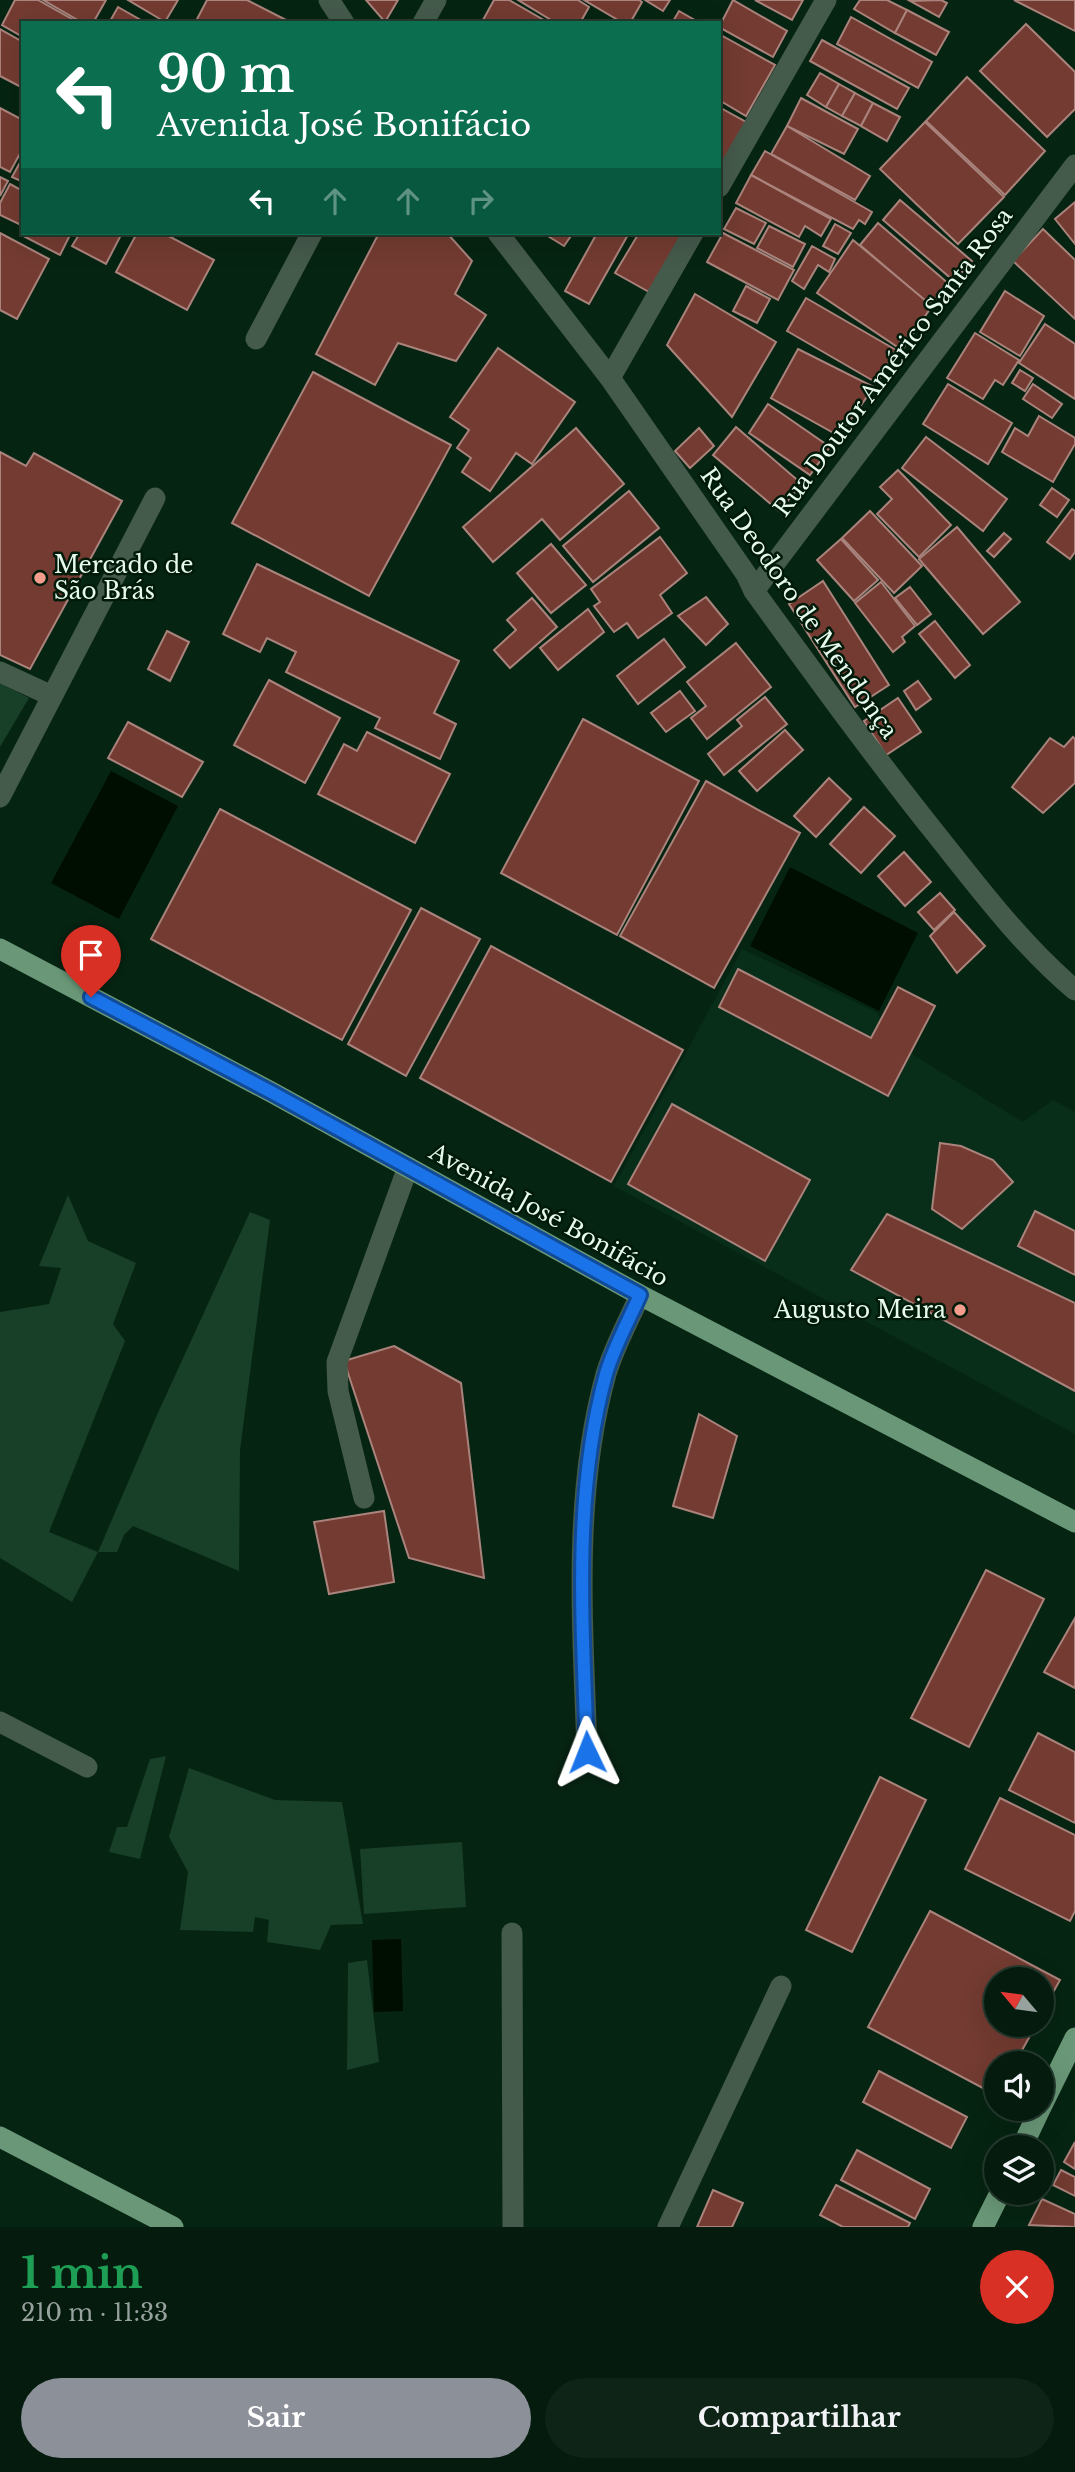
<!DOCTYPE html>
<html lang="pt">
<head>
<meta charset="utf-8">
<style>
  :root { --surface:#041b0e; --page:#0d2417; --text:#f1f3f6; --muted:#97a19e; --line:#25392e; --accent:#8c9099 }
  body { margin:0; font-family:"Libre Baskerville",serif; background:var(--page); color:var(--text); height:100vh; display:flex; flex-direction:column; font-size:26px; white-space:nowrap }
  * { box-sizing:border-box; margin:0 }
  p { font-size:23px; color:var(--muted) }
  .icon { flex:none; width:38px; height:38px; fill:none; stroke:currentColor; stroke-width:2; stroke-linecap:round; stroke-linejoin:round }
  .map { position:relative; height:2227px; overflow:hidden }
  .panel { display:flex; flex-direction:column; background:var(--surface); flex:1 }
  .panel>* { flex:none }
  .banner { position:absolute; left:21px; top:21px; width:700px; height:214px; border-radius:0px; box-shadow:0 7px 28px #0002,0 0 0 2px var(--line); background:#0b6e4f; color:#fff; overflow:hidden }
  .needle { width:46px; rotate:299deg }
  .controls { position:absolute; left:984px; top:1967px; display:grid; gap:14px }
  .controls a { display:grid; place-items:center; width:70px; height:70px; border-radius:50%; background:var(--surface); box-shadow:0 7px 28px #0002,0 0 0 2px var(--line); font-size:35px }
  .pin { position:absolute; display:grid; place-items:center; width:60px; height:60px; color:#fff; margin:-72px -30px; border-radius:50% 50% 50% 0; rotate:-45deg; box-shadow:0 0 7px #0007 }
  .pin .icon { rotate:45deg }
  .me { position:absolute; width:77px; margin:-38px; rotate:358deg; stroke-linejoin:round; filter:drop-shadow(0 0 5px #0008) }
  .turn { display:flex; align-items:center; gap:24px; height:147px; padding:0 21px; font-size:32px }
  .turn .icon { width:91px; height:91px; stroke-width:2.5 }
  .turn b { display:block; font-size:49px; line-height:60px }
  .lanes { display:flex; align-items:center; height:66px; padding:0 21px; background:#0003; justify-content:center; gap:35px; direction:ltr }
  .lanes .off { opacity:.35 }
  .round { display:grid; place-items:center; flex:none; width:74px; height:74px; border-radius:37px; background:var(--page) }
  .overview { display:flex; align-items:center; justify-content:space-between; height:119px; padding:0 21px }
  h1 { font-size:42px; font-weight:700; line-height:52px; color:#1e9e55 }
  .cta { display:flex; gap:14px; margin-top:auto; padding:14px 21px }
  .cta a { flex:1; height:80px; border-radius:42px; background:var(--accent); color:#fff; font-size:28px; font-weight:700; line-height:80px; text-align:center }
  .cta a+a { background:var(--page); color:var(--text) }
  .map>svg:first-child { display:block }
</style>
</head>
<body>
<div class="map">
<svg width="1075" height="2227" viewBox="0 0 1075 2227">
  <rect width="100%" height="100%" fill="#062412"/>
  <polygon fill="#082e19" points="742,949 876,1012 897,1045 1023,1122 1053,1100 1075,1112 1075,1434 614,1186"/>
  <g fill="#183f27">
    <polygon points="0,683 29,698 0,747"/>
    <polygon points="68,1195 88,1241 136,1263 113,1324 125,1341 49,1532 98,1552 157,1415 250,1212 270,1220 240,1450 239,1571 133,1526 124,1535 117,1552 98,1552 72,1602 0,1558 0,1312 49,1304 61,1268 39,1266"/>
    <polygon points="166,1756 140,1859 109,1852 117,1827 127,1827 150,1759"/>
    <polygon points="189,1768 275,1800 342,1802 363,1924 331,1925 320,1950 267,1942 269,1920 255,1917 253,1932 180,1930 188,1872 169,1837"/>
    <polygon points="462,1842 466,1907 364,1914 360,1849"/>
    <polygon points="367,1960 379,2062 347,2070 348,1963"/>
  </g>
  <g fill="#000e02">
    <polygon points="111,771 178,806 119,919 51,883"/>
    <polygon points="790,867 918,933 879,1011 750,946"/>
    <polygon points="401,1939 403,2011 374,2012 372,1940"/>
  </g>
  <g fill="#733b31" stroke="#aa837c" stroke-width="2">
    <polygon points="15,0 38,0 79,23 23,23 23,37 2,25"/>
    <polygon points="43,0 106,0 93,23 83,23"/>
    <polygon points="128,0 178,0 165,22"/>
    <polygon points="207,0 247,0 290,22 195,23"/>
    <polygon points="366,0 398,0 385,22"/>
    <polygon points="494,0 509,0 549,23 487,23 483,20"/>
    <polygon points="518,0 578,0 589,7 580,23 556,23"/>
    <polygon points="584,0 639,0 642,2 630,23 623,23"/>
    <polygon points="645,0 670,0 663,11"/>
    <polygon points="733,0 787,31 773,57 719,27"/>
    <polygon points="755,0 803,0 792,20"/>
    <polygon points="860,0 887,0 907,10 895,33 854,9"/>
    <polygon points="941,0 947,3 939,17 910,1"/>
    <polygon points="1014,0 1075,0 1075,31"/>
    <polygon points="118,7 146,23 109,23"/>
    <polygon points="907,10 949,32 936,55 895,33"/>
    <polygon points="679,11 700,23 672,23"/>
    <polygon points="851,17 932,62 918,88 837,44"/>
    <polygon points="1026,24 1075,72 1075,109 1047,137 980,71"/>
    <polygon points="0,29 23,42 23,88 0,76"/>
    <polygon points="719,34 775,65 746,116 719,100"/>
    <polygon points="822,40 909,88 897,109 810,61"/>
    <polygon points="820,73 839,84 826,107 807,95"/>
    <polygon points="967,77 1045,151 1005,195 926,121"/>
    <polygon points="839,84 855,93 842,116 826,107"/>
    <polygon points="855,93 873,103 861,126 842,116"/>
    <polygon points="801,98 858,129 844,154 787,126"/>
    <polygon points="873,103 900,117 887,141 861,126"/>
    <polygon points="719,107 746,122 719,169"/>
    <polygon points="0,108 23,120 23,148 10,172 0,167"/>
    <polygon points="925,122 1004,197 958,244 880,169"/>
    <polygon points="787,126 870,176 855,200 771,154"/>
    <polygon points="765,151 872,212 865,224 859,220 853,229 751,175"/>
    <polygon points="23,157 23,182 12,177"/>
    <polygon points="751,175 831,219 821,236 805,226 799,237 736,203"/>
    <polygon points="0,177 8,181 0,196"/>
    <polygon points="10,184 23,191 23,226 0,215 0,203"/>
    <polygon points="900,200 972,261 954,281 883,220"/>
    <polygon points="1075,202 1075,244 1055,219"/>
    <polygon points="736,208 766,223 754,244 724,229"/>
    <polygon points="878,223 949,284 930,305 860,245"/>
    <polygon points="835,224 851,233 838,254 823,246"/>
    <polygon points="769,226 805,244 793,267 757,248"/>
    <polygon points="1043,229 1075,260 1075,319 1013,261"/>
    <polygon points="0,233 49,259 17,319 0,310"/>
    <polygon points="28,233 71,233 60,255 25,237"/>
    <polygon points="80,233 122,233 106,264 72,246"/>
    <polygon points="137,233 163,233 214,260 187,310 116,272"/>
    <polygon points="379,233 447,233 472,261 455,294 486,315 456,361 398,343 375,385 316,354"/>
    <polygon points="543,233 573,233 564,246"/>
    <polygon points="597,233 629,233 589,304 565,291"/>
    <polygon points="639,233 678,233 682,235 649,292 615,273"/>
    <polygon points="723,233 794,270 778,300 707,262"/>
    <polygon points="853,240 932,306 902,350 817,293"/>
    <polygon points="812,246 835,259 829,272 818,265 804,289 792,281"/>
    <polygon points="746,286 770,299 757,323 733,311"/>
    <polygon points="1005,291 1044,316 1020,356 980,332"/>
    <polygon points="695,294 776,342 732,417 667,345"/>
    <polygon points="806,298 896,350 877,383 787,331"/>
    <polygon points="1045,324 1075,344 1075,399 1019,363"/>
    <polygon points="975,333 1019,360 1003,385 995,380 983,399 947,378"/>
    <polygon points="498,348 575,402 532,464 516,453 490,491 462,472 471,458 457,448 469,430 450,417"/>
    <polygon points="798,349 874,387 839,436 771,398"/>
    <polygon points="1020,370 1033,378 1025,391 1012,383"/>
    <polygon points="313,372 451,445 369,596 232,523"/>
    <polygon points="948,384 1012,423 988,464 923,424"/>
    <polygon points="1033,384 1062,404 1052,418 1023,399"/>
    <polygon points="768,404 830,447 810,475 749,433"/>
    <polygon points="1039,416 1075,438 1075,444 1053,482 1002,452 1015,428 1028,436"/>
    <polygon points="736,427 802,484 779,511 713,455"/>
    <polygon points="576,428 624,484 560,540 542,519 493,562 463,527"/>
    <polygon points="699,428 714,446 690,468 675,451"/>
    <polygon points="926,437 1007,499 983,531 902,468"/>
    <polygon points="0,452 26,466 34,453 122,501 30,669 0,655"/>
    <polygon points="898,470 951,525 919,557 877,514 892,499 880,487"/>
    <polygon points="1052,488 1069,500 1057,517 1040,505"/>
    <polygon points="629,491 659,528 593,582 563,546"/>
    <polygon points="1072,509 1075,511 1075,552 1070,559 1047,542"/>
    <polygon points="870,511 922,566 894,593 842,538"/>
    <polygon points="957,527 1020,602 983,634 919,559"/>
    <polygon points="1004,533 1011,539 994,557 987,551"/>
    <polygon points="660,537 687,573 660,595 672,613 638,638 627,623 614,632 594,606 600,602 591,589"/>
    <polygon points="841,539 878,580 854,601 817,560"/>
    <polygon points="551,544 586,585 551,613 517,573"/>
    <polygon points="257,564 459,661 434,713 456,724 440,759 375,728 380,718 286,672 296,652 267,638 260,652 223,634"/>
    <polygon points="823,581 889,685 855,707 789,604"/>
    <polygon points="881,582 915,626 902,637 905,642 893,652 855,603"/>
    <polygon points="910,587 931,614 917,625 895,598"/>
    <polygon points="706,597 728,624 706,645 678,616"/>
    <polygon points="532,598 557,627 510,668 494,650 516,630 507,620"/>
    <polygon points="588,609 604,632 558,670 540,648"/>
    <polygon points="935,621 970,665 955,678 919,634"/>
    <polygon points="167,631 189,642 170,681 148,669"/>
    <polygon points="664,639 685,667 638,704 617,676"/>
    <polygon points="736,643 771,687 707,739 691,718 706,706 687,682"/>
    <polygon points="269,680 340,718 305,783 234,745"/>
    <polygon points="918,681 931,699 916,710 904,691"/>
    <polygon points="680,691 695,711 666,732 651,713"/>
    <polygon points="765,697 787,724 724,775 708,754 742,726 737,720"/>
    <polygon points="898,698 921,732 886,755 864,721"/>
    <polygon points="583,719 699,781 617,935 501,873"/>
    <polygon points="128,722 203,762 182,797 108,758"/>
    <polygon points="785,730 803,750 757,791 739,771"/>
    <polygon points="367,732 450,774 415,843 318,794 344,744 357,751"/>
    <polygon points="1073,737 1075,739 1075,783 1043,813 1012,787 1050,738 1064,747"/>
    <polygon points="829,778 851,799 816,837 794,816"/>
    <polygon points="706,781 800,833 714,988 620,936"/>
    <polygon points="864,807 895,836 861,873 830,844"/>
    <polygon points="220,809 411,910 342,1040 151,939"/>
    <polygon points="904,852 931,882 905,906 878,876"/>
    <polygon points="940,893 955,910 934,930 918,912"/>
    <polygon points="421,908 480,939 406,1076 348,1044"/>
    <polygon points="954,912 985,946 957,973 930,936"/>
    <polygon points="491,946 683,1050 611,1182 420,1078"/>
    <polygon points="738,969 871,1038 898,987 935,1006 888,1096 719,1007"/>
    <polygon points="672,1104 810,1180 765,1261 628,1184"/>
    <polygon points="940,1143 961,1146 993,1160 1013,1182 962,1229 932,1209"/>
    <polygon points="1035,1211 1075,1231 1075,1275 1018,1246"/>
    <polygon points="887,1214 1075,1303 1075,1391 851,1270"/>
    <polygon points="394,1346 461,1383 484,1578 409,1558 344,1361"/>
    <polygon points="699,1414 737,1436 713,1518 673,1506"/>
    <polygon points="384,1511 394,1582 329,1594 314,1522"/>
    <polygon points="986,1570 1044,1599 969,1747 911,1718"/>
    <polygon points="1075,1618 1075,1688 1044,1672"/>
    <polygon points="1038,1733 1075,1752 1075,1823 1009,1790"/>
    <polygon points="880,1777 926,1800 852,1952 806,1930"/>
    <polygon points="1000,1798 1075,1835 1075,1911 1070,1921 965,1869"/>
    <polygon points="930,1911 1060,1980 1041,2014 1041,1979 996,1979 996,2025 1036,2025 1015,2063 996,2063 996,2095 868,2027"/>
    <polygon points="879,2071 967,2117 951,2148 863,2102"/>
    <polygon points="1075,2142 1075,2169 1064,2162"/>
    <polygon points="857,2150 930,2189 915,2219 841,2180"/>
    <polygon points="1061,2170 1075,2177 1075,2196 1053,2185"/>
    <polygon points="836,2185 910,2223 908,2227 843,2227 820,2215"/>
    <polygon points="713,2190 743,2203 732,2227 697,2227"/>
    <polygon points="1042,2199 1075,2214 1075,2227 1029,2225"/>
  </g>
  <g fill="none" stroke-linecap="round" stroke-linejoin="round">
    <g stroke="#445a4b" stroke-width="21">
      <polyline points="329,0 344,23"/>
      <polyline points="423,23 436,0"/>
      <polyline points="719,187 826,0"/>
      <path d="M 498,233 L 610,378 L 746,574 L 754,591 C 815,675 875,758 940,839 C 982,892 1023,946 1075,990"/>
      <polyline points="256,339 312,233"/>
      <polyline points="610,378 693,233"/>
      <polyline points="754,591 1075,165"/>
      <polyline points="0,672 52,696"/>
      <polyline points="0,797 155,498"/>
      <polyline points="364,1498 338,1391 337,1362 408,1167"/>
      <polyline points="0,1722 87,1767"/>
      <path d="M 587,1752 C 583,1626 572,1497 606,1374 C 614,1347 629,1320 640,1295"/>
      <polyline points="512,1933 513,2227"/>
      <polyline points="668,2227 781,1986"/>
    </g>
    <g stroke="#699777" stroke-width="21">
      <polyline points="0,949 273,1093 640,1295 1075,1522"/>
      <polyline points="1041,2107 1075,2038"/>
      <polyline points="0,2137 173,2227"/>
      <polyline points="1022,2147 1040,2109"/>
      <polyline points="983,2227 1000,2193"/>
    </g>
  </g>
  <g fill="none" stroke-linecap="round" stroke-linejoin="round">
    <defs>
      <path id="route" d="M 91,997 L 273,1093 L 640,1295 C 629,1320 614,1347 606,1374 C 572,1497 583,1625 587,1752"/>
    </defs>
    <use href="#route" stroke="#114b97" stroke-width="18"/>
    <use href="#route" stroke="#1a73e8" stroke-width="12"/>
  </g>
  <g fill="#f49d8d" stroke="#001a09" stroke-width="2.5">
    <circle cx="40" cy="578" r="7"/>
    <circle cx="960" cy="1310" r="7"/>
  </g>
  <g text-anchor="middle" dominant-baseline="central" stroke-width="5" stroke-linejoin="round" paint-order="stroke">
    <g font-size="23" fill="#e8faed" stroke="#001a09">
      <text transform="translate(893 362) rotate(-53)">Rua Doutor Américo Santa Rosa</text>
      <text transform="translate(799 603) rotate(55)">Rua Deodoro de Mendonça</text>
      <text transform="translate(549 1215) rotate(29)">Avenida José Bonifácio</text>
    </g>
    <g font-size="23" fill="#e8faed" stroke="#001a09" text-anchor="start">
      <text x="54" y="565">Mercado de<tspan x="54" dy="26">São Brás</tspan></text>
      <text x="946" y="1310" text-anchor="end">Augusto Meira</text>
    </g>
  </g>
</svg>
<div class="controls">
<a><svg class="needle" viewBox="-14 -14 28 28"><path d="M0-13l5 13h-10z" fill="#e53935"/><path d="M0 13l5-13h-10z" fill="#97a19e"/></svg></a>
<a><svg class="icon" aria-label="sound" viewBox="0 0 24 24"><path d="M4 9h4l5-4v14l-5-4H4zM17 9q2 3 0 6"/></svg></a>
<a><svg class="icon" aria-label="layers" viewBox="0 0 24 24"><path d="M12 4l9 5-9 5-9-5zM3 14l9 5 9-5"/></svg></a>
</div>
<div class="pin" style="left:91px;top:997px;background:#d93025"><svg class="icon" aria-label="arrive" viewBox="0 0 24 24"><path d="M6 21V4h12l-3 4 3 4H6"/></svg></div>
<svg class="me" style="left:587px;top:1752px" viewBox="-20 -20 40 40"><path d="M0-17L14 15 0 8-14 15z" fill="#1a73e8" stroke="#fff" stroke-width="4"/></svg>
<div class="banner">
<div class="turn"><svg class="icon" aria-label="left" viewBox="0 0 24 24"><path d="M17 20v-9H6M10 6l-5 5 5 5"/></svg><div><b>90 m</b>Avenida José Bonifácio</div></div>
<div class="lanes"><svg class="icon" aria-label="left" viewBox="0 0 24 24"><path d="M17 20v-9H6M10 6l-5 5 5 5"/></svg><svg class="icon off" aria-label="ahead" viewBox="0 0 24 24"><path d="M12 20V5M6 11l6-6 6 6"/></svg><svg class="icon off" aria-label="ahead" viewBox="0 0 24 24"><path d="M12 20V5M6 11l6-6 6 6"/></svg><svg class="icon off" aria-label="right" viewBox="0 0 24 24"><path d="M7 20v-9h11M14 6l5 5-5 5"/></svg></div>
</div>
</div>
<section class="panel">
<div class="overview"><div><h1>1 min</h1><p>210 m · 11:33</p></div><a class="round" style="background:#d93025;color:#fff"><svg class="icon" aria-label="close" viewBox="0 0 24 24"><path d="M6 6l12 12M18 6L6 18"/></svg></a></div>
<div class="cta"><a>Sair</a><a>Compartilhar</a></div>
</section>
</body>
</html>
